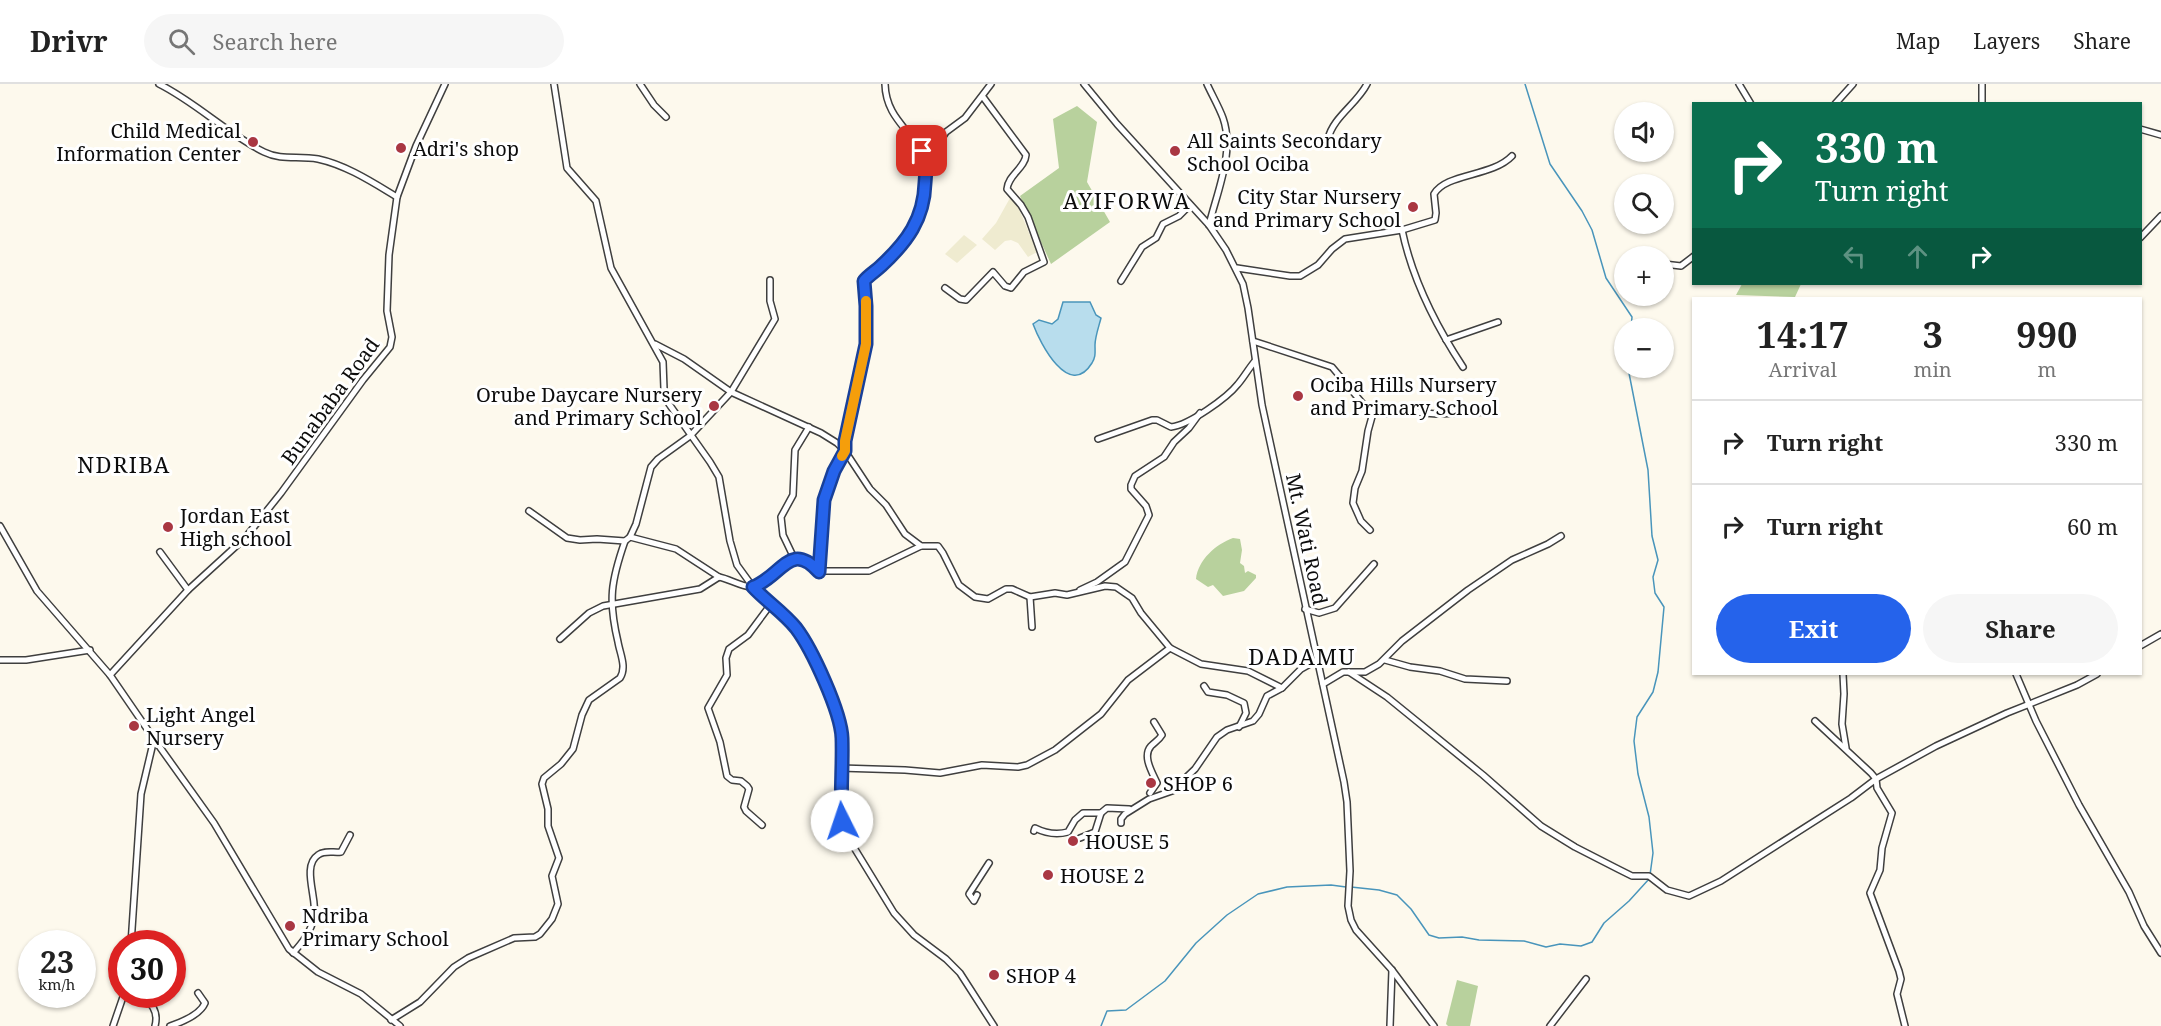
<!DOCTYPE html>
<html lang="en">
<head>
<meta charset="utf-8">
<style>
  :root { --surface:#fff; --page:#f6f6f6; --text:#222; --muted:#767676; --line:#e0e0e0; --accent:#2563eb }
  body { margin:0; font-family:"Noto Serif",serif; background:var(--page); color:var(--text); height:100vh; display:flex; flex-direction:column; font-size:22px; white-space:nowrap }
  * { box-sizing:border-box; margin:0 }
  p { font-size:20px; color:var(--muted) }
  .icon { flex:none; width:33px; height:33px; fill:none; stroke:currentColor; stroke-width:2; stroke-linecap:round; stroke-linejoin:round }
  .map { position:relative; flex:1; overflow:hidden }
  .sheet { position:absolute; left:1692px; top:213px; width:450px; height:378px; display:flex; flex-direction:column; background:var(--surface); border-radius:0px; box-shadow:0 2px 4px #0004 }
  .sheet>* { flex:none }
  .banner { position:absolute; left:1692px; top:18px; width:450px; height:183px; border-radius:0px; box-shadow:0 2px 4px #0004; background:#0b6e4f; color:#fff; overflow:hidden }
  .tools { position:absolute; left:1614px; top:18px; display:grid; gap:12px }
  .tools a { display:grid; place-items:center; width:60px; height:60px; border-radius:50%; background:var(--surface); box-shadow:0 2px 4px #0004; font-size:30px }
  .speed { position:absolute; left:18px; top:846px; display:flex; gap:12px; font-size:30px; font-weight:700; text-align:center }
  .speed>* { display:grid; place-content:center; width:78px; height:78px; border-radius:50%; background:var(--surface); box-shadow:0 2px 4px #0004; line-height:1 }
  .speed small { font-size:15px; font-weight:400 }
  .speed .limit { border:9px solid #d22; background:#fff; color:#111 }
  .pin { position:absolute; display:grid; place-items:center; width:51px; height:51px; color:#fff; margin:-26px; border-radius:12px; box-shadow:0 3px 9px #0006 }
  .me { position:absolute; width:66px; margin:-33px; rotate:356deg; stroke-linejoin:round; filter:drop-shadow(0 0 4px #0008) }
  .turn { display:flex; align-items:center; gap:21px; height:126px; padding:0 24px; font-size:27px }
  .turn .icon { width:78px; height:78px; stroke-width:2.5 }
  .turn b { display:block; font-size:42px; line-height:51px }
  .lanes { display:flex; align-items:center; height:57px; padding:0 24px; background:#0003; justify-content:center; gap:30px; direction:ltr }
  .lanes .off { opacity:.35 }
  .eta { display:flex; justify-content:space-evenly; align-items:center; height:102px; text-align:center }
  .eta b { font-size:36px; font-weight:700; line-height:42px }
  .action { display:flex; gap:12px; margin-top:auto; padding:12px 24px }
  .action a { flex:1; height:69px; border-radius:36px; background:var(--accent); color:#fff; font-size:24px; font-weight:700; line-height:69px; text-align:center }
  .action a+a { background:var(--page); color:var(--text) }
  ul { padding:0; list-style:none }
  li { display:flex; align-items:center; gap:18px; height:84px; padding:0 24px; border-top:2px solid var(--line) }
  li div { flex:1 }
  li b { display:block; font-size:22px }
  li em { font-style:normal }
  header { display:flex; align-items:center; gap:36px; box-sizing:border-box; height:84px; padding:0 30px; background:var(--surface); border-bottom:2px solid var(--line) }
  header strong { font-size:28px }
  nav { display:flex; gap:33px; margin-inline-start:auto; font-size:21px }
  .search { width:420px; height:54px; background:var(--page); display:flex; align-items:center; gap:15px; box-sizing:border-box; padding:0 21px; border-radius:33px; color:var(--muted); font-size:22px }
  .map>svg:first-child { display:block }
</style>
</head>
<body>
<header>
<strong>Drivr</strong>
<div class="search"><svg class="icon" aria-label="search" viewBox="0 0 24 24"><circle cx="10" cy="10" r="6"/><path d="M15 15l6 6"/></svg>Search here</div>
<nav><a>Map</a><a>Layers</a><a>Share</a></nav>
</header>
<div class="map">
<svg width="2161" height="942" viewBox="0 0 2161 942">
  <rect width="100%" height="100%" fill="#fdf9ed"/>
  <g fill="#efebd0">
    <polygon points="1014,113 1037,168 1028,173 1018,159 1011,156 1005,157 995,166 982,155 996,139 1010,114"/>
    <polygon points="964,151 977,161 957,179 945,170"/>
  </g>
  <g fill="#b8d19d">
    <polygon points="1077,22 1097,38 1087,98 1110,138 1051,180 1020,112 1059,84 1053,35"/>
    <polygon points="1742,200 1801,200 1795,213 1736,211"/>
    <path d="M 1233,454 L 1240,455 L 1242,466 L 1240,479 L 1244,482 L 1245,489 L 1248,487 L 1256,491 L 1256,494 L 1244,507 L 1223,512 L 1213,501 L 1208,503 L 1196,495 C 1198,476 1216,460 1233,454 Z"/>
    <polygon points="1457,896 1478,902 1470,942 1448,942 1446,940"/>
  </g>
  <path fill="#b8dded" stroke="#4995bb" stroke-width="1.5" d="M 1063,218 L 1090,218 L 1096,231 L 1101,234 C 1099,242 1095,253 1095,261 C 1095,269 1096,272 1092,279 C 1069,316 1040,259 1033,240 L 1039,236 L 1052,240 L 1058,235 Z"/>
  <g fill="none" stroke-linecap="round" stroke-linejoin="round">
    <g stroke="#4995bb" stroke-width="1.5">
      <polyline points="1525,0 1550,80 1582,127 1592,146 1606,194 1632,233 1631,244"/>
      <polyline points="1628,284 1648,386 1652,452 1658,476 1653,493 1655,509 1664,523 1658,588 1653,608 1637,633 1634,657 1638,690 1649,733 1653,769 1650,791"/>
      <polyline points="1351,803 1379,806 1397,811 1411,825 1429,851 1439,854 1462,853 1479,856 1524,857 1546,863 1560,860 1581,862 1592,858 1604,839 1629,817 1649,795"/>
      <polyline points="1101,942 1107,927 1126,926 1165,897 1196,859 1227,831 1258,810 1287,803 1331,801 1346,803"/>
    </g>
    <defs>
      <g id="minor">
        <path d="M 159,0 C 197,19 226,49 264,68 C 282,77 299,71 318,75 C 346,81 372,98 397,113"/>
        <polyline points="554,0 567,84 596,117 611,184 663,278 664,305 669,320 710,378 719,393 730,457 737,481 753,503 796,544 806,560 834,619 842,653 840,702 842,737 850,757 894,829 914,851 946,875 960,889 994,942"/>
        <polyline points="640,0 654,21 666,33"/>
        <path d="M 885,0 C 886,38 917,48 926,79"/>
        <polyline points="1084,0 1117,40 1209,141 1226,166 1243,200 1248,224 1262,321 1344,698 1347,718 1350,787 1348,822 1351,836 1356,846 1392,886 1434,942"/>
        <path d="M 1207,0 C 1212,11 1219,23 1223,34 C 1235,68 1217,108 1209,141"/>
        <polyline points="1739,0 1751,20"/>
        <polyline points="1982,0 1982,20"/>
        <polyline points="1835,20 1853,0"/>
        <polyline points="2140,45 2161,51"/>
        <path d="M 1328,55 C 1333,33 1357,20 1367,0"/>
        <path d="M 1402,146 C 1412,194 1436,242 1463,283"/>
        <polyline points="2140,154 2161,132"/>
        <polyline points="1664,180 1681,182 1694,172"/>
        <path d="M 1237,184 L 1290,192 L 1300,192 L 1318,181 L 1332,165 L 1345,155 L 1402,146 L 1435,136 L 1436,129 L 1434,110 C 1446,89 1492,93 1512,72"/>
        <polyline points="1121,197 1142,163 1156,154 1163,140 1179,132 1190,121"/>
        <path d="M 945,204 L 960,215 L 966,216 L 993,188 L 1005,202 L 1011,204 L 1024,188 L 1044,178 L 1028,133 L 1021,121 L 1007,105 C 1008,91 1025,84 1026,71 L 983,13"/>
        <polyline points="1446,256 1498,238"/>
        <polyline points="1253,257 1332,283 1364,321 1373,329 1385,330 1399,327 1437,330 1484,328"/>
        <polyline points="655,260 684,275 731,308 821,349 837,359 845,367 870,405 886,421 905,450 921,462 938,462 943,469 959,501 975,513 988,515 1006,505 1012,505 1030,513 1055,509 1067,511 1105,502 1116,503 1132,514 1141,529 1170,564 1201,580 1248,587 1282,604 1301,585 1317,576"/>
        <path d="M 1098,355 L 1152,336 L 1157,336 L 1171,343 C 1189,341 1227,314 1238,300 C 1244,293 1249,284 1255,277"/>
        <polyline points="529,427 567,454 580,456 597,455 625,457"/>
        <polyline points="0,442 37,507 110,591 154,655 141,710 131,860"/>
        <polyline points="1370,446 1361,437 1353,419 1355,404 1362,387 1368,347 1373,329"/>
        <polyline points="630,453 676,465 719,493"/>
        <polyline points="160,468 188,506"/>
        <polyline points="794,474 783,451 781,433 793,411 795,366 809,343"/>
        <polyline points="819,487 824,416 834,387 845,367 845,357 866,260 866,222 864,197 880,184 910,152 920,130 925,108 926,80 931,71 946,48 965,34 991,0"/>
        <polyline points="1080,506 1097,498 1125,478 1149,431 1146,422 1131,405 1131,401 1135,392 1164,373 1174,358 1189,344 1200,329"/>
        <polyline points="1030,513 1032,543"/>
        <polyline points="1305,525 1319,529 1335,524 1374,480"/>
        <path d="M 560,555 L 589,529 L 603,522 L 700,505 L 719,493 C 729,495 740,502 751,503 C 783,503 785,451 819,487 L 869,487 L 921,462"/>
        <polyline points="2140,562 2161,550"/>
        <polyline points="0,576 26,576 90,566"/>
        <polyline points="1385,576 1410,583 1440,587 1465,595 1507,597"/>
        <polyline points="1349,588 1387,613 1483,691 1541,742 1575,763 1618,785 1632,792 1649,792 1667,806 1689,812 1721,797 1851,714 1876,695 1936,662 2007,629 2077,601 2097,590"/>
        <polyline points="1843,590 1844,610 1842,640 1846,664"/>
        <polyline points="2016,590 2036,637 2079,721 2129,808 2144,842 2161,869"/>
        <polyline points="110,591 188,506 245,454 281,409 363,296 390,263 392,253 387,227 389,171 397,113 416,62 445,0"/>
        <polyline points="1323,600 1343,588 1365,588 1379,580 1402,557 1468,506 1512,476 1548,460 1561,452"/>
        <polyline points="1204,602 1208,608 1227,611 1244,619 1246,629 1239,643"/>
        <polyline points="1815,637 1871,689 1876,695 1877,704 1892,729 1882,764 1880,786 1870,809 1899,887 1901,895 1897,910 1905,942"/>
        <polyline points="154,655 214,739 289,865 318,888 361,910 400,942"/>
        <polyline points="840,684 905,686 940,689 982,681 1018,683 1027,681 1055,666 1101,630 1128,596 1170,564"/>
        <path d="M 1150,709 L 1157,699 C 1152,688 1142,672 1151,662 C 1155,658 1159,656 1162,651 L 1154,638"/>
        <polyline points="1121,739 1121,735 1125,730 1149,715 1172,707 1195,685 1217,653 1227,646 1253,637 1259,630 1267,612 1282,604"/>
        <polyline points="762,741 746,727 744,723 749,705 747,702 741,697 732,696 727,692 720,658 708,624 727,591 726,574 729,565 748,551 771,520"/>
        <path d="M 1034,747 L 1035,744 C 1045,749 1057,751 1068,748 L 1075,736 L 1083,729 L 1101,729"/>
        <polyline points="1080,754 1095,748 1101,729 1107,724 1129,725"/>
        <polyline points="977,811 974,817 969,810 989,779"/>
        <path d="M 293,869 C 302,859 311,848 314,833 C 318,816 301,782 318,771 C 324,766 334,769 341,768 L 350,751"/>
        <path d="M 139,910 C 151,918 159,927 155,942"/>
        <path d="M 391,936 L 420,918 L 454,883 L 468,874 L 514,854 L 535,853 L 540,850 L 552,835 L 558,820 L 552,792 L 559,774 L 548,742 L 548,725 L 542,700 L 544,694 L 561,680 L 573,665 L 582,631 L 589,616 L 620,594 C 627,583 620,570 618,558 C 608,516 611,497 625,457 L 630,453 L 636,440 L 651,383 L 658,375 L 690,352 L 731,308 L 775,235 L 770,217 L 770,196"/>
        <polyline points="113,942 124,910"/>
        <path d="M 170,942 C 182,938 200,931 205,919 L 198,909"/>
        <polyline points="1390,942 1392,886"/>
        <polyline points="1550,942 1586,895"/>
      </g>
    </defs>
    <use href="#minor" stroke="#3f3f3f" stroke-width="8"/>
    <use href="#minor" stroke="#fff" stroke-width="5"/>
  </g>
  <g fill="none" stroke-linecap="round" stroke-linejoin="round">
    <defs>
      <path id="route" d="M 842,737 C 840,709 843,682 842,654 C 841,628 812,565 796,544 C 784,529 766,517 753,503 C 782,492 790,456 819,488 L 824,416 L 834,387 L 845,367 L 845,357 L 866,260 L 866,222 L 864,197 C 869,191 876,187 881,182 C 907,158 924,135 925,99 C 926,87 927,78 922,67"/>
    </defs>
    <use href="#route" stroke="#184099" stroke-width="15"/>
    <use href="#route" stroke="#2563eb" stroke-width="10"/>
    <polyline stroke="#f59e0b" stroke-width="10" points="842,372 845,367 845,357 866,260 866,217"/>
  </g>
  <g fill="#a93743" stroke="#fff" stroke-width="2">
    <circle cx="253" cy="58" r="6"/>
    <circle cx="401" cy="64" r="6"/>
    <circle cx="1175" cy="67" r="6"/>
    <circle cx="1413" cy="123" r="6"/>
    <circle cx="1298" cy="312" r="6"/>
    <circle cx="714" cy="322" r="6"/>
    <circle cx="168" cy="443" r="6"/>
    <circle cx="134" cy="642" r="6"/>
    <circle cx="1151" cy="699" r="6"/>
    <circle cx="1073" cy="757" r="6"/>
    <circle cx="1048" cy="791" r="6"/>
    <circle cx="290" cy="842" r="6"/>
    <circle cx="994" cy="891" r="6"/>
  </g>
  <g text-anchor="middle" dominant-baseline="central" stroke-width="6" stroke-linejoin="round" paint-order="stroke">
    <g font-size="20" fill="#0c0c0c" stroke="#fff" text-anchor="start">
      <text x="241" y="46" text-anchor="end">Child Medical<tspan x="241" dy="23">Information Center</tspan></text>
      <text x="1187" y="56">All Saints Secondary<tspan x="1187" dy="23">School Ociba</tspan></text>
      <text x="413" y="64">Adri's shop</text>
      <text x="1401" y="112" text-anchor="end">City Star Nursery<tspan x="1401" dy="23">and Primary School</tspan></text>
      <text x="1310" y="300">Ociba Hills Nursery<tspan x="1310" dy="23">and Primary School</tspan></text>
      <text x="702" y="310" text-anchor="end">Orube Daycare Nursery<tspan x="702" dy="23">and Primary School</tspan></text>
      <text x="180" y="431">Jordan East<tspan x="180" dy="23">High school</tspan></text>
      <text x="146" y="630">Light Angel<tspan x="146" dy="23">Nursery</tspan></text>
      <text x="1163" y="699">SHOP 6</text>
      <text x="1085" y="757">HOUSE 5</text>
      <text x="1060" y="791">HOUSE 2</text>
      <text x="302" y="831">Ndriba<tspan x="302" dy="23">Primary School</tspan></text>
      <text x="1006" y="891">SHOP 4</text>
    </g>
    <g font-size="20" fill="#0c0c0c" stroke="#fff">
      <text transform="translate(330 317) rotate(-54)">Bunababa Road</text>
      <text transform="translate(1307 455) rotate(78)">Mt. Wati Road</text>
    </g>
    <g font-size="22" letter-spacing="1.5" fill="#0c0c0c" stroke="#fff">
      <text x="1127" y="116">AYIFORWA</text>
      <text x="124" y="380">NDRIBA</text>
      <text x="1302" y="572">DADAMU</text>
    </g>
  </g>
</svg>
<div class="tools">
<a><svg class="icon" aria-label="sound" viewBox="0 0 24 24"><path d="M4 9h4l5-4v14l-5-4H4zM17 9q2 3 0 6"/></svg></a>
<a><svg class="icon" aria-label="search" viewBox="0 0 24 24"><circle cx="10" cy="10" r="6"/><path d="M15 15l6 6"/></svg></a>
<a>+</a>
<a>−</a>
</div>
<div class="speed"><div>23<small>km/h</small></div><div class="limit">30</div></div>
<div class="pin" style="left:922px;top:67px;background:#d93025"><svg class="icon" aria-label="arrive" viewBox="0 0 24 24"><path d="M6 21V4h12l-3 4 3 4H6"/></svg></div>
<svg class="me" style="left:842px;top:737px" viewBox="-20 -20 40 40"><circle r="19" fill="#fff"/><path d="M0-13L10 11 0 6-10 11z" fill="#2563eb"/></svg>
<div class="banner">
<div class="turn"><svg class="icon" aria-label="right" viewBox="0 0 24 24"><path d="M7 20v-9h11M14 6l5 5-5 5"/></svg><div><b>330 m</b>Turn right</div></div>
<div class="lanes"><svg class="icon off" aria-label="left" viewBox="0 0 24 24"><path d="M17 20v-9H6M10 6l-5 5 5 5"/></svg><svg class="icon off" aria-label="ahead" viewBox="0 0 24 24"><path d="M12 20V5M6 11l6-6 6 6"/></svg><svg class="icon" aria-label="right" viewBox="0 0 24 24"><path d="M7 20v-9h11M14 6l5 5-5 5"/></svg></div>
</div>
<section class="sheet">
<div class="eta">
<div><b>14:17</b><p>Arrival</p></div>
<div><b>3</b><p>min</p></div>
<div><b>990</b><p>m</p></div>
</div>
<ul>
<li><svg class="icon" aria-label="right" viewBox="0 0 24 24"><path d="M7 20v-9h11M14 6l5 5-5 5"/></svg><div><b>Turn right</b></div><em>330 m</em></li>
<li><svg class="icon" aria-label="right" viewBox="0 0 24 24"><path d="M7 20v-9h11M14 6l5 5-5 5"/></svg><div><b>Turn right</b></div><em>60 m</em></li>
</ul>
<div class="action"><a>Exit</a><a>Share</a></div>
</section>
</div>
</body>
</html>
